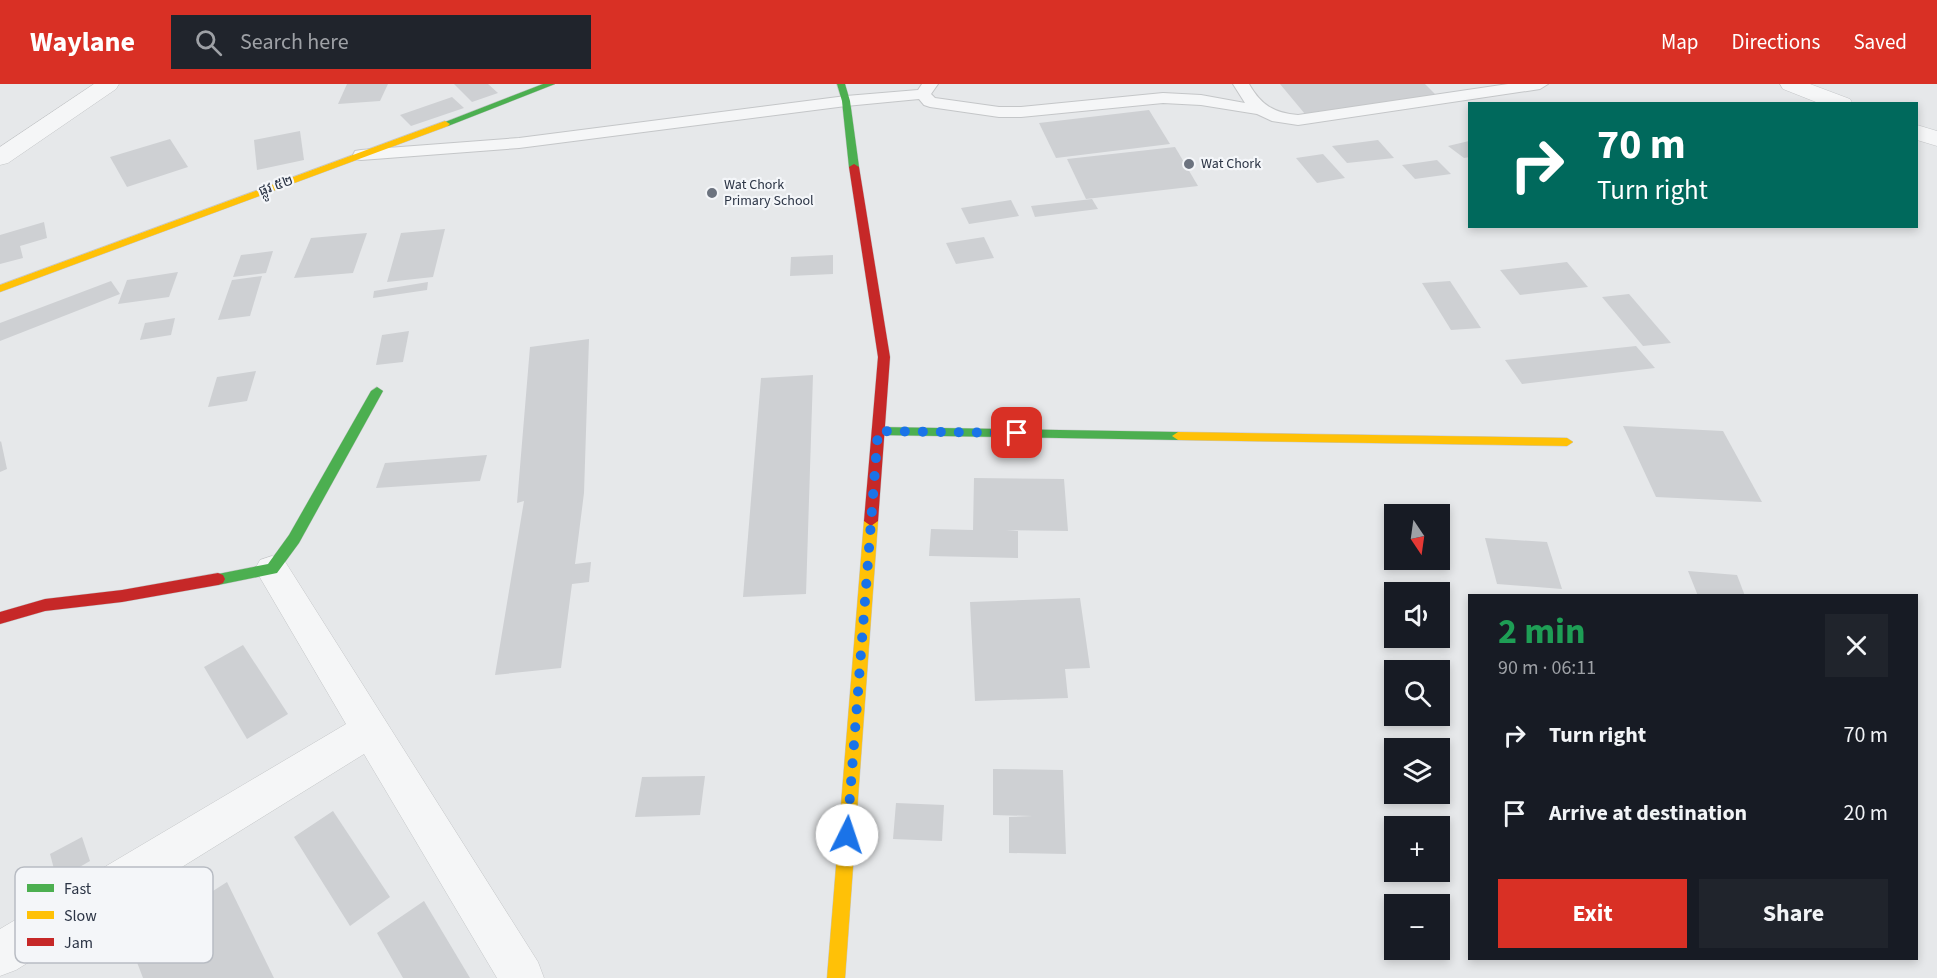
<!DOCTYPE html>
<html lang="en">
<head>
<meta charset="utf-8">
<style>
  :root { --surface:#171b24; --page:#20242c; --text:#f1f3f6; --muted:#9ea1a6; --accent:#d93025 }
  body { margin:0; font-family:"Source Sans 3","Noto Sans Khmer",sans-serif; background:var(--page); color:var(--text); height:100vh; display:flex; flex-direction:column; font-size:22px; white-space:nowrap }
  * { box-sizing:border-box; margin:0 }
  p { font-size:20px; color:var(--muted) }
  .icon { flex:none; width:33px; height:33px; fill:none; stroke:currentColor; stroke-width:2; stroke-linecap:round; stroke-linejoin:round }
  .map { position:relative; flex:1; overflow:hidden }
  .side { position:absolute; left:1468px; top:510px; width:450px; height:366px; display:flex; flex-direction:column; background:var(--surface); border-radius:0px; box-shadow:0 3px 9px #0003 }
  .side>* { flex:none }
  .hud { position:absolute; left:1468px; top:18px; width:450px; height:126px; border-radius:0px; box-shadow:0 3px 9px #0003; background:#00695c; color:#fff; overflow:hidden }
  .needle { width:39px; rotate:167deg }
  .buttons { position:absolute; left:1384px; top:420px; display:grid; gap:12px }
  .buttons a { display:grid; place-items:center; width:66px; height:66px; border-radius:0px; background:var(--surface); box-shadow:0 3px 9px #0003; font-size:30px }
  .pin { position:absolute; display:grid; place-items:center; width:51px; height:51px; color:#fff; margin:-26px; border-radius:12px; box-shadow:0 3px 9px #0006 }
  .me { position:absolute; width:66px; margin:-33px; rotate:4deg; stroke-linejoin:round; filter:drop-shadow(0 0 4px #0008) }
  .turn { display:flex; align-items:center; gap:21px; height:126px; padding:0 30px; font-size:27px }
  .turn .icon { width:78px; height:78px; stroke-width:2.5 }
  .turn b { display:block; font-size:42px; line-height:51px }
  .round { display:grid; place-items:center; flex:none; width:63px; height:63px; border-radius:0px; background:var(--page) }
  .overview { display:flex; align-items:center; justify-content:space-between; height:102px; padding:0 30px }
  h1 { font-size:36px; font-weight:700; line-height:45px; color:#1e9e55 }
  .button { display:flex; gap:12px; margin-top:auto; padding:12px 30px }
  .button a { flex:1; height:69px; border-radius:0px; background:var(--accent); color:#fff; font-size:24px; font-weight:700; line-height:69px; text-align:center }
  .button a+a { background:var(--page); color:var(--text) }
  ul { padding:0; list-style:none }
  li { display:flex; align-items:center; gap:18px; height:78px; padding:0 30px }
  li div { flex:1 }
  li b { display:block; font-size:22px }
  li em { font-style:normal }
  header { display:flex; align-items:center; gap:36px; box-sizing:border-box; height:84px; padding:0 30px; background:var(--accent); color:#fff }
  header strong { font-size:28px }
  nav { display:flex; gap:33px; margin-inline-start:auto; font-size:21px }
  .search { width:420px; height:54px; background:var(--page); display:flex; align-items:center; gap:15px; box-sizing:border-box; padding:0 21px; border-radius:0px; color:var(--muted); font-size:22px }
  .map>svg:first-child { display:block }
</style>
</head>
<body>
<header>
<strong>Waylane</strong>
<div class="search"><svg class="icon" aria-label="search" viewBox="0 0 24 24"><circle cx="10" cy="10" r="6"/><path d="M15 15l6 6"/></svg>Search here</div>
<nav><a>Map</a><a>Directions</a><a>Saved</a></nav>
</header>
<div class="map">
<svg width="1937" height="894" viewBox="0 0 1937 894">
  <rect width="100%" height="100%" fill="#e6e8ea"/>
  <g fill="#ced0d3">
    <polygon points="347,0 388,0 380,17 338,20"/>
    <polygon points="454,0 488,0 498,9 472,18"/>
    <polygon points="1280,0 1425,0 1438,13 1305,30"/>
    <polygon points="452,13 464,24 411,42 400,31"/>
    <polygon points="1149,26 1170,60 1056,74 1039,39"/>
    <polygon points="300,47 304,76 257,86 254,56"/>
    <polygon points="170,55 188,83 127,103 110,73"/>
    <polygon points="1378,56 1394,74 1347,79 1332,62"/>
    <polygon points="1469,57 1470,73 1464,74 1448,62"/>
    <polygon points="1175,63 1198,102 1086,115 1067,75"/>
    <polygon points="1323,70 1345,94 1317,99 1296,74"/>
    <polygon points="1437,76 1451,90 1415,95 1402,81"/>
    <polygon points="1092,115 1098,125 1035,133 1031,122"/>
    <polygon points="1011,116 1019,132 969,140 961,124"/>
    <polygon points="44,138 47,154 20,162 23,174 0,180 0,151"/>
    <polygon points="445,145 433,193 387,198 401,149"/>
    <polygon points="367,149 353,189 294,194 311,154"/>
    <polygon points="984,153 994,174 956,180 946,159"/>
    <polygon points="273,167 266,189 233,193 241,171"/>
    <polygon points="833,171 833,190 790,192 791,173"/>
    <polygon points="1567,178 1588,203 1520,211 1500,186"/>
    <polygon points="178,188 169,213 118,220 127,196"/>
    <polygon points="262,192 250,232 218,236 232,196"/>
    <polygon points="111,197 120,210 0,257 0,239"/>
    <polygon points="1450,197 1481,244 1451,246 1422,199"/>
    <polygon points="428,198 427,206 373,214 374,207"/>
    <polygon points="1629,210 1671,259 1643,262 1602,213"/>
    <polygon points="175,234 171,251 140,256 145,239"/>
    <polygon points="409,247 403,278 376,281 382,251"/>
    <polygon points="589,255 584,409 575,480 591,478 589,498 572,500 561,584 495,591 524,417 517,419 530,263"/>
    <polygon points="1636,262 1655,284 1522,300 1505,276"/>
    <polygon points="256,287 247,317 208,323 217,293"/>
    <polygon points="813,291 806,510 743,513 761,294"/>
    <polygon points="1623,342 1723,347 1762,418 1656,413"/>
    <polygon points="1,357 7,385 0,388 0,358"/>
    <polygon points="487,371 480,397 376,404 385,379"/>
    <polygon points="974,394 1064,395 1068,447 1006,446 1018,447 1018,474 929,472 931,445 973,446"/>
    <polygon points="1485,454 1547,458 1562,505 1497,500"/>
    <polygon points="1688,487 1737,491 1745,512 1698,512"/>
    <polygon points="1080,514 1090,584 1065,585 1068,614 975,617 970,518"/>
    <polygon points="243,561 288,630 247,655 204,583"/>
    <polygon points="993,685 1063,686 1066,770 1009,769 1009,733 1033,732 993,731"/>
    <polygon points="705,692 700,731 635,733 642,693"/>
    <polygon points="896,719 944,721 942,757 893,755"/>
    <polygon points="333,727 390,813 350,842 294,753"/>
    <polygon points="82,753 90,777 57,796 50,770"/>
    <polygon points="227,798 274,894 143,894 130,860"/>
    <polygon points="424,817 470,894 403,894 377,849"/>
  </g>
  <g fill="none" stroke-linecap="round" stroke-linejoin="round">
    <defs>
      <path id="lane" d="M 922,0 L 938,0 L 931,10 L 935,14 L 999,23 L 1021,23 L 1163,9 L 1201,11 L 1245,19 L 1233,0 L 1249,0 C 1261,21 1274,29 1298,31 L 1508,0 L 1548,0 L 1540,5 L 1298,41 L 1272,37 L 1257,30 L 1201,21 L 1163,19 L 1021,33 L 999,33 L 930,23 L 924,21 L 919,15 L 846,22 L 519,64 L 361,76 L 355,75 L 353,71 L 355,67 L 361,66 L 519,54 L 846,12 L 918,6 Z"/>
      <g id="street">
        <polygon points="94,0 119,0 116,5 8,79 0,81 0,63"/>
        <polygon points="1780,0 1810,0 1850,15 1853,20 1821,20 1783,5"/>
        <polygon points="1917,41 1937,47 1937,62 1917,56"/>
        <polygon points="272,472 284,476 538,878 544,894 497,894 364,670 16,886 0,892 0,845 346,640 255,485 260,476"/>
      </g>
      <g id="fast">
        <polygon points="543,0 555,0 448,42 440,40"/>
        <polygon points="837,0 845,0 850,17 859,83 854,86 849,83 842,17"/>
        <polygon points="377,303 383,307 299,459 277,489 218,501 213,499 211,495 213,491 268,480 289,451 371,307"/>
        <polygon points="878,343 1178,348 1184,352 1178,356 878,351 872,347"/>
      </g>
      <g id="slow">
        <polygon points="445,37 450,40 448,42 0,208 0,201"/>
        <polygon points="1178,348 1567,354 1573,358 1567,362 1178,356 1172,352"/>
        <polygon points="871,432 878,437 845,894 827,894 864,437"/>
      </g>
      <g id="jam">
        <polygon points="854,80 859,83 890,273 878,437 871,442 864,437 878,273 849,83"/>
        <polygon points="218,489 223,491 225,495 223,499 218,501 122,518 45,527 0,540 0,528 45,515 122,506"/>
      </g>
    </defs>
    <use href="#lane" stroke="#c4c6c8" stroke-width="2"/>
    <use href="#street" stroke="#c4c6c8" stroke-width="1"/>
    <use href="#fast" stroke="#c4c6c8" stroke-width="1"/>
    <use href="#slow" stroke="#c4c6c8" stroke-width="1"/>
    <use href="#jam" stroke="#c4c6c8" stroke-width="1"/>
    <use href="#lane" fill="#f5f6f7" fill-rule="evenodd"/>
    <use href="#street" fill="#f5f6f7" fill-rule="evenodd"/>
    <use href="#fast" fill="#4caf50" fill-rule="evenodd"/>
    <use href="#slow" fill="#ffc107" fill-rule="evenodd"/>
    <use href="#jam" fill="#c62828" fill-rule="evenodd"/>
  </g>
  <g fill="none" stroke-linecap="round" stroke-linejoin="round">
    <polyline stroke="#1a73e8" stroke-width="10" stroke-dasharray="0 18" points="847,751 878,347 1017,349"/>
  </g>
  <g fill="#6c737f" stroke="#f4f6f9" stroke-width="2">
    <circle cx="1189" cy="80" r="6"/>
    <circle cx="712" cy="109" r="6"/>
  </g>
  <g text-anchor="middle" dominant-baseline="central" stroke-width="4.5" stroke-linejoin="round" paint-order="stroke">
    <g font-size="14" fill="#2b3445" stroke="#f4f6f9" text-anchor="start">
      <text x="1201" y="80">Wat Chork</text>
      <text x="724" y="101">Wat Chork<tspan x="724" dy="16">Primary School</tspan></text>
    </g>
    <g font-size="14" fill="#2b3445" stroke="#f4f6f9">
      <text transform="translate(276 102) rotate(-20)">ផ្លូវ ៥២</text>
    </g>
  </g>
  <rect x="15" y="783" width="198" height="96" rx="9" fill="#f4f6f9" stroke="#b8bcc3" stroke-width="1.5"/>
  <rect x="27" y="800" width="27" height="8" fill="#4caf50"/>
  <rect x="27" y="827" width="27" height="8" fill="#ffc107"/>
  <rect x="27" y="854" width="27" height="8" fill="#c62828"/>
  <g font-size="16" fill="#2b3445">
    <text x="64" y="810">Fast</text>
    <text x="64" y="837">Slow</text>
    <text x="64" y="864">Jam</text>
  </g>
</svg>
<div class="buttons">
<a><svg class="needle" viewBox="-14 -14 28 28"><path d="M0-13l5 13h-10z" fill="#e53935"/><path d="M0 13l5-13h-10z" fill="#9ea1a6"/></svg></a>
<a><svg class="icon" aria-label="sound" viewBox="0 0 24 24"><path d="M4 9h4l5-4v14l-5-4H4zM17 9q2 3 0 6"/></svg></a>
<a><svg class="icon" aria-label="search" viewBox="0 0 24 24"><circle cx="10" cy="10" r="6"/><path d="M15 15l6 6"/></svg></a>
<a><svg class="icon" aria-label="layers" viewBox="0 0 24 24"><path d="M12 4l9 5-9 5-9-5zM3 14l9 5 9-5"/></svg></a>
<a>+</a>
<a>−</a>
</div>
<div class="pin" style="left:1017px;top:349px;background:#d93025"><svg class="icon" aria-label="arrive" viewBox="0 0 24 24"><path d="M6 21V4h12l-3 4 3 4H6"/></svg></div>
<svg class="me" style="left:847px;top:751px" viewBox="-20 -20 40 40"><circle r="19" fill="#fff"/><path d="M0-13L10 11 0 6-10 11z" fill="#1a73e8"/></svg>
<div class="hud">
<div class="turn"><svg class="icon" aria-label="right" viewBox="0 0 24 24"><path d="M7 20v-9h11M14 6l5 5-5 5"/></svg><div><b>70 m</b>Turn right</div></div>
</div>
<section class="side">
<div class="overview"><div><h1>2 min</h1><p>90 m · 06:11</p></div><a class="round"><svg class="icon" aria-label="close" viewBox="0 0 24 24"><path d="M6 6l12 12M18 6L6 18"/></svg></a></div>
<ul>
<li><svg class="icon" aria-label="right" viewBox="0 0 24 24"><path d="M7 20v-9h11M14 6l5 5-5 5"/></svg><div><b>Turn right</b></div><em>70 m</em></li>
<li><svg class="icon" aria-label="arrive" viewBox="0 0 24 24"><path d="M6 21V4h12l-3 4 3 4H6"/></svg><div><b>Arrive at destination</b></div><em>20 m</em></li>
</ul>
<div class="button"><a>Exit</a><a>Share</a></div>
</section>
</div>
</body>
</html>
